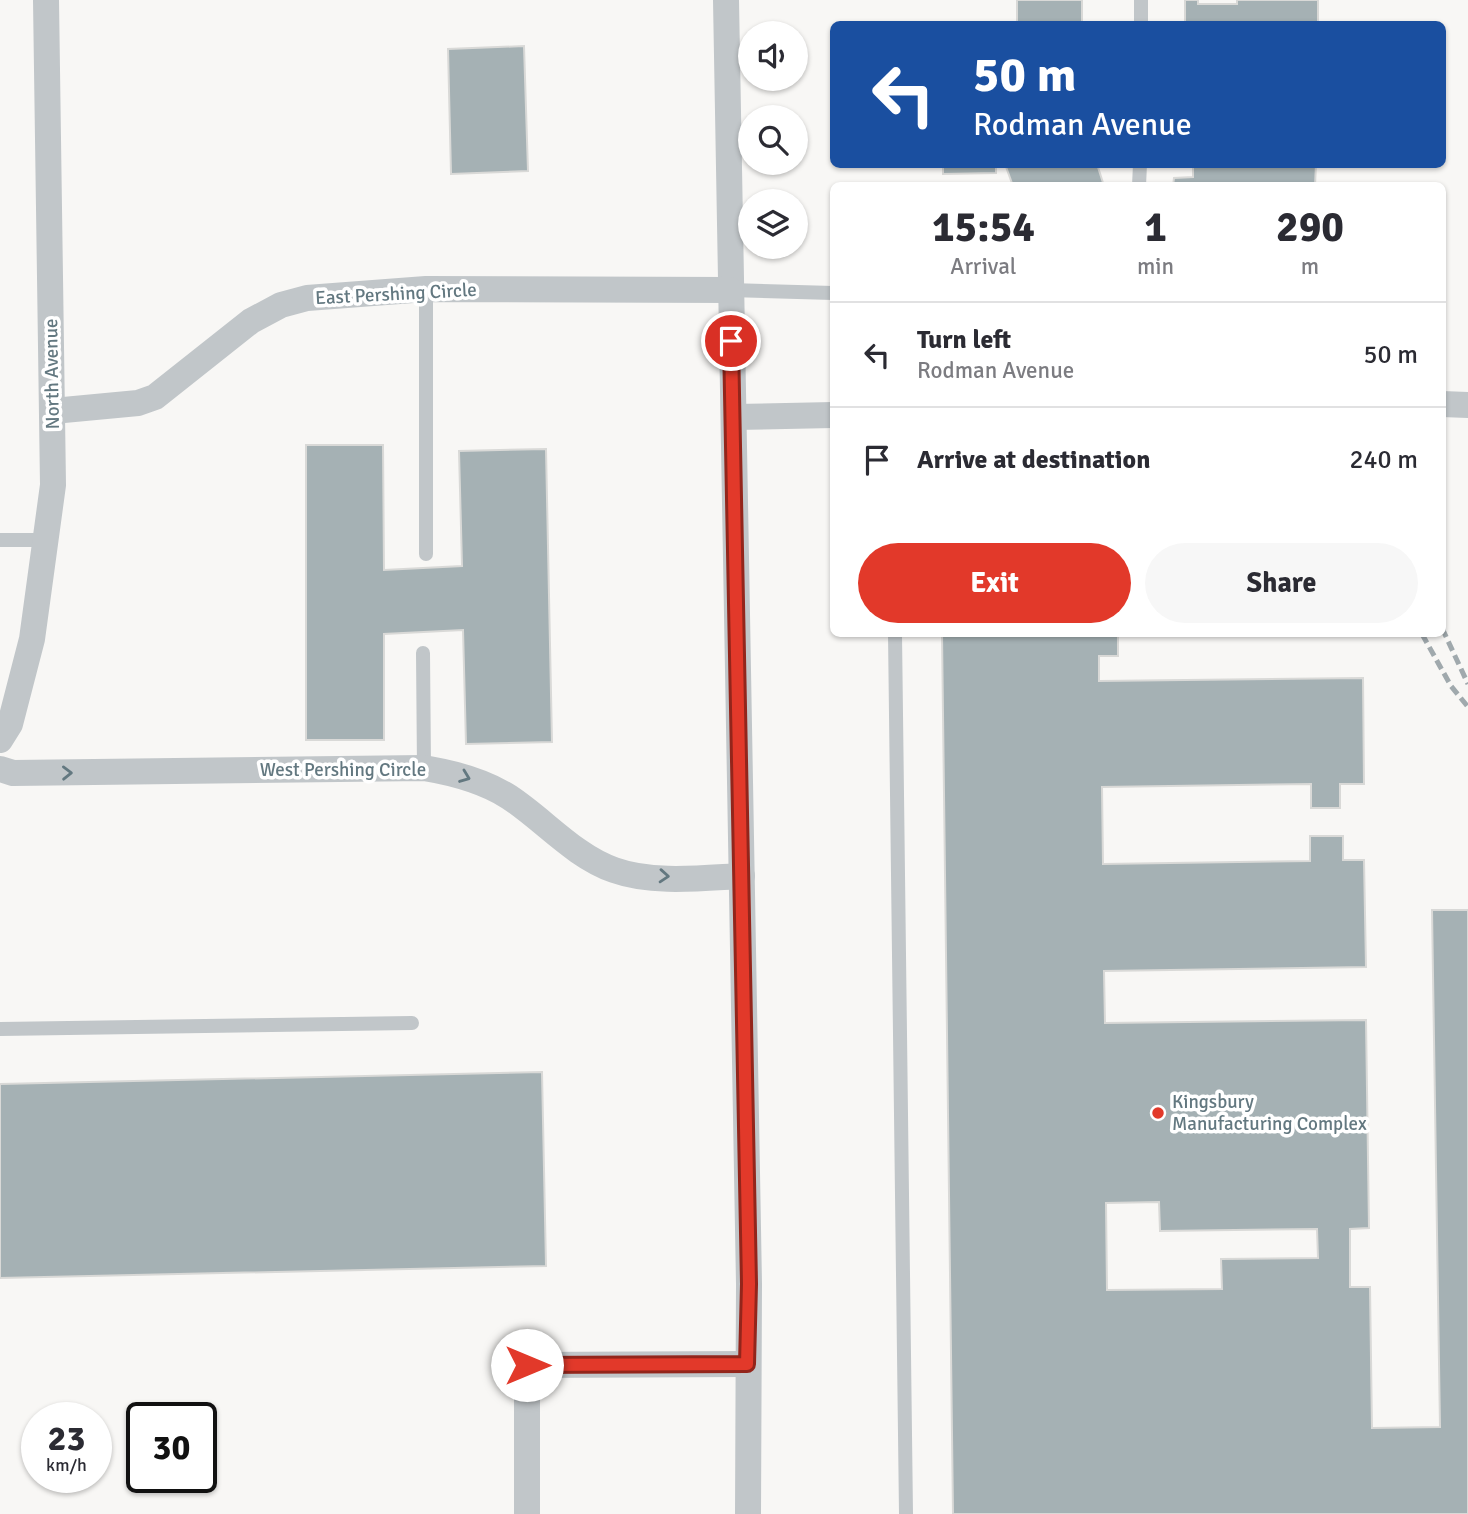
<!DOCTYPE html>
<html lang="en">
<head>
<meta charset="utf-8">
<style>
  :root { --surface:#fff; --page:#f7f7f7; --text:#2b2b33; --muted:#7c7c81; --line:#e1e1e2; --accent:#e2392a }
  body { margin:0; font-family:Signika,sans-serif; background:var(--page); color:var(--text); height:100vh; display:flex; flex-direction:column; font-size:26px; white-space:nowrap }
  * { box-sizing:border-box; margin:0 }
  p { font-size:23px; color:var(--muted) }
  .icon { flex:none; width:38px; height:38px; fill:none; stroke:currentColor; stroke-width:2; stroke-linecap:round; stroke-linejoin:round }
  .map { position:relative; flex:1; overflow:hidden }
  .sheet { position:absolute; left:830px; top:182px; width:616px; height:455px; display:flex; flex-direction:column; background:var(--surface); border-radius:10px; box-shadow:0 2px 5px #0004 }
  .sheet>* { flex:none }
  .guide { position:absolute; left:830px; top:21px; width:616px; height:147px; border-radius:10px; box-shadow:0 2px 5px #0004; background:#1a4fa0; color:#fff; overflow:hidden }
  .tools { position:absolute; left:738px; top:21px; display:grid; gap:14px }
  .tools a { display:grid; place-items:center; width:70px; height:70px; border-radius:50%; background:var(--surface); box-shadow:0 2px 5px #0004; font-size:35px }
  .speed { position:absolute; left:21px; top:1402px; display:flex; gap:14px; font-size:35px; font-weight:700; text-align:center }
  .speed>* { display:grid; place-content:center; width:91px; height:91px; border-radius:50%; background:var(--surface); box-shadow:0 2px 5px #0004; line-height:1 }
  .speed small { font-size:18px; font-weight:400 }
  .speed .limit { border:4px solid #111; border-radius:10px; background:#fff; color:#111 }
  .pin { position:absolute; display:grid; place-items:center; width:60px; height:60px; color:#fff; margin:-30px; border:4px solid #fff; border-radius:50%; box-shadow:0 2px 7px #0007 }
  .me { position:absolute; width:77px; margin:-38px; rotate:90deg; stroke-linejoin:round; filter:drop-shadow(0 0 5px #0008) }
  .turn { display:flex; align-items:center; gap:24px; height:147px; padding:0 28px; font-size:32px }
  .turn .icon { width:91px; height:91px; stroke-width:2.5 }
  .turn b { display:block; font-size:49px; line-height:60px }
  .eta { display:flex; justify-content:space-evenly; align-items:center; height:119px; text-align:center }
  .eta b { font-size:42px; font-weight:700; line-height:49px }
  .primary-button { display:flex; gap:14px; margin-top:auto; padding:14px 28px }
  .primary-button a { flex:1; height:80px; border-radius:42px; background:var(--accent); color:#fff; font-size:28px; font-weight:700; line-height:80px; text-align:center }
  .primary-button a+a { background:var(--page); color:var(--text) }
  ul { padding:0; list-style:none }
  li { display:flex; align-items:center; gap:21px; height:105px; padding:0 28px; border-top:2px solid var(--line) }
  li div { flex:1 }
  li b { display:block; font-size:26px }
  li em { font-style:normal }
  .map>svg:first-child { display:block }
</style>
</head>
<body>
<div class="map">
<svg width="1468" height="1514" viewBox="0 0 1468 1514">
  <rect width="100%" height="100%" fill="#f8f7f5"/>
  <g fill="#a5b1b4" stroke="#d9d9d7" stroke-width="2" fill-rule="evenodd">
    <rect x="1017" y="0" width="65" height="24"/>
    <polygon points="1185,0 1198,0 1198,4 1237,4 1237,0 1318,0 1318,24 1185,24"/>
    <polygon points="524,46 528,171 451,174 448,49"/>
    <polygon points="943,164 996,164 996,173 943,174"/>
    <polygon points="1005,164 1097,164 1104,186 1013,186"/>
    <polygon points="1193,164 1316,164 1315,186 1173,186 1174,178 1193,177"/>
    <polygon points="306,445 383,445 384,570 462,566 459,451 546,449 552,742 466,744 463,630 384,634 384,740 306,740"/>
    <path d="M 942,634 L 1118,634 L 1118,656 L 1099,656 L 1099,681 L 1363,678 L 1364,784 L 1340,784 L 1340,808 L 1311,808 L 1311,784 L 1102,787 L 1103,864 L 1310,861 L 1310,836 L 1343,836 L 1343,860 L 1364,860 L 1366,967 L 1104,971 L 1105,1023 L 1366,1020 L 1369,1228 L 1350,1229 L 1350,1287 L 1370,1287 L 1372,1428 L 1440,1427 L 1432,910 L 1468,910 L 1468,1514 L 953,1514 ZM 1159,1202 L 1160,1231 L 1317,1229 L 1318,1258 L 1221,1259 L 1222,1289 L 1107,1290 L 1106,1203 Z"/>
    <polygon points="542,1072 546,1266 0,1278 0,1084"/>
  </g>
  <g fill="none" stroke-linecap="round" stroke-linejoin="round">
    <g stroke="#c1c6c9" stroke-width="14">
      <polyline points="1141,24 1141,0"/>
      <polyline points="1139,186 1140,164"/>
      <polyline points="426,289 426,554"/>
      <polyline points="730,290 833,293"/>
      <polyline points="0,540 47,540"/>
      <polyline points="895,634 906,1514"/>
      <polyline points="423,653 424,768"/>
      <polyline points="0,1029 412,1023"/>
    </g>
    <g stroke="#c1c6c9" stroke-width="26">
      <polyline points="726,0 749,1284 748,1514"/>
      <polyline points="1442,404 1468,405"/>
      <polyline points="53,411 138,403 155,397 251,321 281,305 307,298 426,289 730,290"/>
      <polyline points="734,417 833,415"/>
      <polyline points="0,740 10,724 32,639 53,485 46,0"/>
      <path d="M 0,769 L 13,773 L 424,768 C 454,773 484,781 509,797 C 544,820 574,856 614,870 C 653,884 702,878 742,876"/>
      <polyline points="527,1514 527,1365 747,1364"/>
    </g>
    <g stroke="#a0a9ad" stroke-width="5" stroke-dasharray="10 5" stroke-linecap="butt">
      <polyline points="1442,628 1468,684"/>
      <polyline points="1422,634 1451,686 1468,707"/>
    </g>
  </g>
  <defs><path id="oneway-chevron" d="M-2-3.5L2.5 0L-2 3.5" fill="none" stroke-width="1.6" stroke-linecap="round" stroke-linejoin="round" transform="scale(1.75)"/></defs>
  <g stroke="#637880">
    <use href="#oneway-chevron" transform="translate(67 773) rotate(-1)"/>
    <use href="#oneway-chevron" transform="translate(465 777) rotate(21)"/>
    <use href="#oneway-chevron" transform="translate(664 876) rotate(4)"/>
  </g>
  <g fill="none" stroke-linecap="round" stroke-linejoin="round">
    <defs>
      <polyline id="route" points="527,1365 747,1364 749,1284 731,341"/>
    </defs>
    <use href="#route" stroke="#93251b" stroke-width="18"/>
    <use href="#route" stroke="#e2392a" stroke-width="12"/>
  </g>
  <circle fill="#e2392a" stroke="#fff" stroke-width="2.5" cx="1158" cy="1113" r="7"/>
  <g text-anchor="middle" dominant-baseline="central" stroke-width="7" stroke-linejoin="round" paint-order="stroke">
    <g font-size="19" fill="#637880" stroke="#fff">
      <text transform="translate(396 294) rotate(-3)">East Pershing Circle</text>
      <text transform="translate(52 374) rotate(-91)">North Avenue</text>
      <text x="343" y="770">West Pershing Circle</text>
    </g>
    <g font-size="19" fill="#637880" stroke="#fff" text-anchor="start">
      <text x="1172" y="1102">Kingsbury<tspan x="1172" dy="22">Manufacturing Complex</tspan></text>
    </g>
  </g>
</svg>
<div class="tools">
<a><svg class="icon" aria-label="sound" viewBox="0 0 24 24"><path d="M4 9h4l5-4v14l-5-4H4zM17 9q2 3 0 6"/></svg></a>
<a><svg class="icon" aria-label="search" viewBox="0 0 24 24"><circle cx="10" cy="10" r="6"/><path d="M15 15l6 6"/></svg></a>
<a><svg class="icon" aria-label="layers" viewBox="0 0 24 24"><path d="M12 4l9 5-9 5-9-5zM3 14l9 5 9-5"/></svg></a>
</div>
<div class="speed"><div>23<small>km/h</small></div><div class="limit">30</div></div>
<div class="pin" style="left:731px;top:341px;background:#d93025"><svg class="icon" aria-label="arrive" viewBox="0 0 24 24"><path d="M6 21V4h12l-3 4 3 4H6"/></svg></div>
<svg class="me" style="left:527px;top:1365px" viewBox="-20 -20 40 40"><circle r="19" fill="#fff"/><path d="M0-13L10 11 0 6-10 11z" fill="#e2392a"/></svg>
<div class="guide">
<div class="turn"><svg class="icon" aria-label="left" viewBox="0 0 24 24"><path d="M17 20v-9H6M10 6l-5 5 5 5"/></svg><div><b>50 m</b>Rodman Avenue</div></div>
</div>
<section class="sheet">
<div class="eta">
<div><b>15:54</b><p>Arrival</p></div>
<div><b>1</b><p>min</p></div>
<div><b>290</b><p>m</p></div>
</div>
<ul>
<li><svg class="icon" aria-label="left" viewBox="0 0 24 24"><path d="M17 20v-9H6M10 6l-5 5 5 5"/></svg><div><b>Turn left</b><p>Rodman Avenue</p></div><em>50 m</em></li>
<li><svg class="icon" aria-label="arrive" viewBox="0 0 24 24"><path d="M6 21V4h12l-3 4 3 4H6"/></svg><div><b>Arrive at destination</b></div><em>240 m</em></li>
</ul>
<div class="primary-button"><a>Exit</a><a>Share</a></div>
</section>
</div>
</body>
</html>
